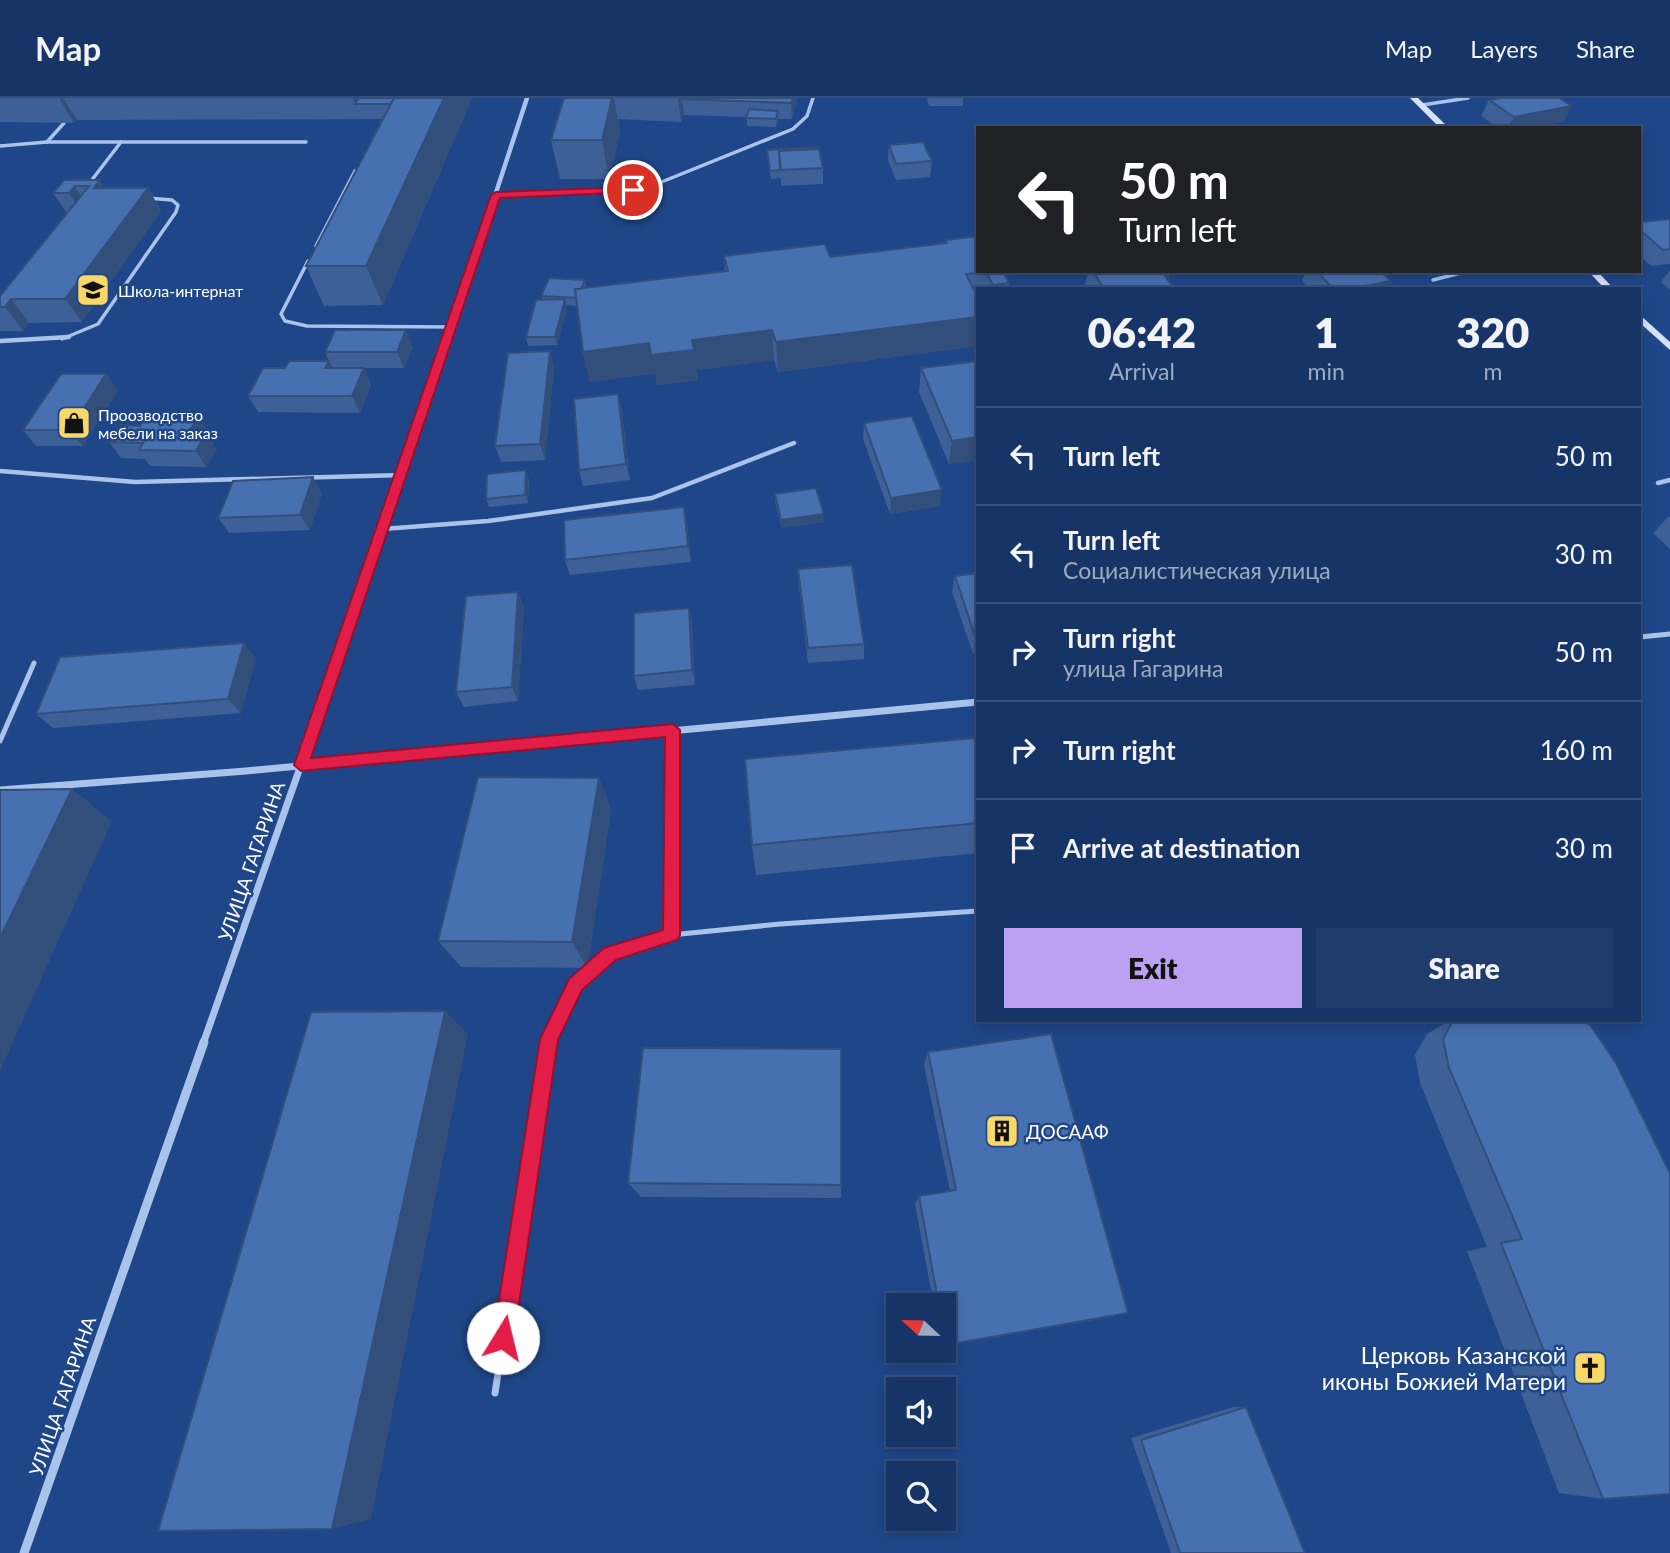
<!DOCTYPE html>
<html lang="en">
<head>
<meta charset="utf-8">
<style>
  :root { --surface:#173466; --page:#203c6c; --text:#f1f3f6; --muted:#9eaabf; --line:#364f7a; --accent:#bca0f2 }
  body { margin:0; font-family:Lato,sans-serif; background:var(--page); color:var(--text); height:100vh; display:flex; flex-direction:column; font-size:26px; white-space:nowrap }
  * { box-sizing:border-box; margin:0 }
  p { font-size:23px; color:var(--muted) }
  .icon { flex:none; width:38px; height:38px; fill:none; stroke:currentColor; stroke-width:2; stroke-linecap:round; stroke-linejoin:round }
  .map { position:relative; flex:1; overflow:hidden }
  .drawer { position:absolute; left:976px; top:189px; width:665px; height:735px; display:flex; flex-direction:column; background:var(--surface); border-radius:0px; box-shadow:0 4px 10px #0003,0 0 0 2px var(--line) }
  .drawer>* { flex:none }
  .banner { position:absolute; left:976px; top:28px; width:665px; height:147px; border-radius:0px; box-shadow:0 4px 10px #0003,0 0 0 2px var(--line); background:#202124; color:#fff; overflow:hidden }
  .needle { width:46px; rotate:292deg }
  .fabs { position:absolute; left:886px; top:1195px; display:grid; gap:14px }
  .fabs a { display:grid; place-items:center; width:70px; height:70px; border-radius:0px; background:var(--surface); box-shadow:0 4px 10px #0003,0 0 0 2px var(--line); font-size:35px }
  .pin { position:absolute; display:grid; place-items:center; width:60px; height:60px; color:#fff; margin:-30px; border:4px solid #fff; border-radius:50%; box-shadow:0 2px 7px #0007 }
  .me { position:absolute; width:77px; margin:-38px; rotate:9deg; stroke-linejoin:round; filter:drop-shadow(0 0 5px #0008) }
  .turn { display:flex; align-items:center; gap:24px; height:147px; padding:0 28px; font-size:32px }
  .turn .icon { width:91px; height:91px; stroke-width:2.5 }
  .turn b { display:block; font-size:49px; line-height:60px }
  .eta { display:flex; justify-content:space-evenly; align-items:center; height:119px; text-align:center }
  .eta b { font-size:42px; font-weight:800; line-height:49px }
  .action { display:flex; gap:14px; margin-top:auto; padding:14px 28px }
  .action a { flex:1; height:80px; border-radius:0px; background:var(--accent); color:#111; font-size:28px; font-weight:800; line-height:80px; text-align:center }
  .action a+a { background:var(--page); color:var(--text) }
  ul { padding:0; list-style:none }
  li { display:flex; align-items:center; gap:21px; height:98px; padding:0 28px; border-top:2px solid var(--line) }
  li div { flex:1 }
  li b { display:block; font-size:26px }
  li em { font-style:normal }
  header { display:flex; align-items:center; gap:42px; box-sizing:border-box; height:98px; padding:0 35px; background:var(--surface); border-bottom:2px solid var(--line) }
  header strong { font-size:33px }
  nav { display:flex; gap:38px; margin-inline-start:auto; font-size:24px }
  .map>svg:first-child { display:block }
</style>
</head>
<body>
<header>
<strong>Map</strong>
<nav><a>Map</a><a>Layers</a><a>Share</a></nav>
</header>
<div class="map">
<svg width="1670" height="1455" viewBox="0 0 1670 1455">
  <rect width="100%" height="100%" fill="#1f4688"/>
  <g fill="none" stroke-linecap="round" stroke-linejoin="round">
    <g stroke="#a9c3eb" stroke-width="3.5">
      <polyline points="1422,7 1468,0"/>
      <polyline points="47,44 64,25"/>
      <polyline points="0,48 47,44 306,44"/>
      <polyline points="88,87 121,44"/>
      <polyline points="496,97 633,92 659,85 793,31 807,18 813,0"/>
      <polyline points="316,148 355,73"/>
      <polyline points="308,163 281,216 285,223 307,228 452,229"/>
      <polyline points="1433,182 1468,173"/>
      <polyline points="62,241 98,226 176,114 178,107 172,102 147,100"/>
    </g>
    <g stroke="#a9c3eb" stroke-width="4.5">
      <polyline points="0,243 69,239"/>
      <polyline points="0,373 135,384 403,377"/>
      <polyline points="1658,385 1670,382"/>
      <polyline points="383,431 488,423 652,400 794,345"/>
    </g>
    <g stroke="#a9c3eb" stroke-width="5">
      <polyline points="0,643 34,565"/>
      <polyline points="671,837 780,826 978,813"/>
      <polyline points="548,946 575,886 610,855 671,837 673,632"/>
    </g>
    <polyline stroke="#a9c3eb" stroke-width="7" points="495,1295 549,944"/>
    <polyline stroke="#a9c3eb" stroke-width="4.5" points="448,241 527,0"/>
    <g stroke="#a9c3eb" stroke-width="5">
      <polyline points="1640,539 1670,536"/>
      <polyline points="343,549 448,239"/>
    </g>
    <g stroke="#a9c3eb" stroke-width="7">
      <polyline points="0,692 246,673 978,604"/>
      <polyline points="203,946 343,547"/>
    </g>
    <polyline stroke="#a9c3eb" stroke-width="9" points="24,1455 204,944"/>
    <g fill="#d4e2f8" fill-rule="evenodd">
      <polygon points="1410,0 1418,0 1449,30 1440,30"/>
      <polygon points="1588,173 1597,173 1614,191 1605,191"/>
      <polygon points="1640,217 1670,244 1670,252 1640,225"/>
    </g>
  </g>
  <g fill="#3d6097">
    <polygon points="0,0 472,0 383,207 324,208 306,168 382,21 77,22 74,25 0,24"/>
    <polygon points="564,0 797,0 792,21 778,21 776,29 747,28 747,19 684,17 681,24 618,21 620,33 609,81 560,81 551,42"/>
    <polygon points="927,0 963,0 963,8 929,8"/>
    <polygon points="1489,2 1572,8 1563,24 1530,30 1498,30 1481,18"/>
    <polygon points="889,47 932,63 930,79 896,82 888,62"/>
    <polygon points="767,52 823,70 823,86 781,88 781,80 771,81"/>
    <polygon points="64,82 105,90 148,90 161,113 82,224 29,225 23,233 0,233 0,196 1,197 67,115 53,95"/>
    <polygon points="1670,121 1670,166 1651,168 1640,158 1640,124"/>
    <polygon points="946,142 1003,173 1009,185 1009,191 978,191 978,248 778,274 774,262 697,272 698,282 657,287 655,275 590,284 583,254 577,208 566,207 567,210 557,247 528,248 526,239 542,202 541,198 585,182 586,190 725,173 724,158 830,159 946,145"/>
    <polygon points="1670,172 1670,192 1661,184"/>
    <polygon points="1088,173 1171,173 1168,182 1174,191 1084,191"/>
    <polygon points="1306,173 1380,173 1391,183 1387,191 1310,191 1302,183"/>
    <polygon points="413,249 404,270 332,270 325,254"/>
    <polygon points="978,263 978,362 949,366 919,294 921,270"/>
    <polygon points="554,269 545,362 501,364 495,348"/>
    <polygon points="332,270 364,270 371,287 360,315 258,314 248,298"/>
    <polygon points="106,276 118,292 83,348 36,348 23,332"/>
    <polygon points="618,296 622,312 630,382 583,388 579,372"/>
    <polygon points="864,325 940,408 890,416 863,341"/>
    <polygon points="209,334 207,337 217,352 206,369 150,368 145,361 121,360 109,344"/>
    <polygon points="529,380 528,405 489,409 486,401"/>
    <polygon points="322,395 310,432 229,435 218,420"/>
    <polygon points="775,396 824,416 824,424 782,430 775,404"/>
    <polygon points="1668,419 1670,419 1670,451 1653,435"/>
    <polygon points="687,425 691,464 570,477 565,462"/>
    <polygon points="798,471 864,546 864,561 808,565 799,487"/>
    <polygon points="978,475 978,555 973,556 952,494 955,478"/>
    <polygon points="518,494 524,509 518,603 464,609 456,594"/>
    <polygon points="689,510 692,525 695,587 638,592 634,578"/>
    <polygon points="256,560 241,615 53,630 36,616"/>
    <polygon points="978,648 978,755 756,777 752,747"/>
    <polygon points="599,680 611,712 587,870 461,869 438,843"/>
    <polygon points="1450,922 1581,922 1603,1401 1559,1395 1467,1153 1487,1149 1420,985 1415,957 1427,936"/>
    <polygon points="928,954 1128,1215 1116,1218 943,1248 943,1208 934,1208 915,1106 919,1098 950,1093 924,967"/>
    <polygon points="628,1085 841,1087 841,1100 641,1099"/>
    <polygon points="1233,1309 1246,1309 1305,1455 1171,1455 1131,1340"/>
  </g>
  <g fill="#324e7b">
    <polygon points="59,0 63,0 77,22 74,25"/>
    <polygon points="353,0 373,0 355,6 361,22"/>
    <polygon points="444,0 472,0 383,207 366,168"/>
    <polygon points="612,0 614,0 620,33 609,81 602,42"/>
    <polygon points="678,0 690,0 682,1 684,17 681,24"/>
    <polygon points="793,0 797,0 792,21 791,5"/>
    <polygon points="1572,8 1563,24 1530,30 1508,30 1514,19"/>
    <polygon points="778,13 778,21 776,29 776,21"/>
    <polygon points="100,82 114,106 94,90"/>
    <polygon points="75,88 89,111 84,118 69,95"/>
    <polygon points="148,90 161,113 82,224 65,201"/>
    <polygon points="1154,173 1171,173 1167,186"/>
    <polygon points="1391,183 1387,191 1350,191"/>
    <polygon points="0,196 8,206 11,201 29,225 23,233 5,209 0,209"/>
    <polygon points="565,201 567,210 557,247 555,239"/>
    <polygon points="978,219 978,248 778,274 776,244"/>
    <polygon points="406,232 413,249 404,270 397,254"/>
    <polygon points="772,232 774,262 697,272 698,282 657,287 655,275 590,284 583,254 649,245 692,242"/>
    <polygon points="550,253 554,269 545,362 540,346"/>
    <polygon points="329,263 337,279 325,270"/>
    <polygon points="364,270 371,287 360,315 352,298"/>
    <polygon points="106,276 118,292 83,348 70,332"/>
    <polygon points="618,296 622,312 630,382 626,366"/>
    <polygon points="199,318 209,334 207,337 217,352 206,369 196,353 188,335"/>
    <polygon points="978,339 978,362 949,366 952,343"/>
    <polygon points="526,372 529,380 528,405 525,397"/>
    <polygon points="313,379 322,395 310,432 300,417"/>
    <polygon points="942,392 940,408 890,416 891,400"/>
    <polygon points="684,409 687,425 691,464 688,448"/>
    <polygon points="824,416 824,424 782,430 781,422"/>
    <polygon points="518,494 524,509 518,603 512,589"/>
    <polygon points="689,510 692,525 695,587 692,572"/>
    <polygon points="244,545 256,560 241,615 228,601"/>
    <polygon points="599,680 611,712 587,870 572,844"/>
    <polygon points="72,691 112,723 0,973 0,840"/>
    <polygon points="445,913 468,936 371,1421 332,1431"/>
  </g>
  <g fill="#4770b0" stroke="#324e7b" stroke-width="2">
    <polygon points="359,0 394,0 391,6 355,6"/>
    <polygon points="394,0 444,0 366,168 306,168"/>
    <polygon points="564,0 612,0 602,42 551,42"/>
    <polygon points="682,0 793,0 791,5 682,1"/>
    <polygon points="1502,0 1559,0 1572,8 1514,19 1489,2"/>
    <polygon points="749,11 778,13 776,21 746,20"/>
    <polygon points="923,44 932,63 896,66 889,47"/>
    <polygon points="818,49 818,51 779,53 780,72 770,73 767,52"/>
    <polygon points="819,51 823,70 781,72 779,53"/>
    <polygon points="64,82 100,82 94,90 148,90 65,201 11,201 5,209 0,209 0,198 89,88 75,88 69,95 53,95"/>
    <polygon points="1670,121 1670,151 1663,152 1640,132 1640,124"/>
    <polygon points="978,138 978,173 1003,173 1009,185 993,187 986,174 966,176 978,200 978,219 776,244 772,232 692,242 694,252 651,257 649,245 583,254 575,191 728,173 724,158 825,146 830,159 947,145 946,142"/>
    <polygon points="1093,173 1162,173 1174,191 1104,191"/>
    <polygon points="1316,173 1380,173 1391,183 1350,191 1334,191"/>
    <polygon points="549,180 585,182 581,191 575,191 576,200 541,198"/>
    <polygon points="565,201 555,239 526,239 536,202"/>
    <polygon points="1640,227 1645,233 1640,233"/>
    <polygon points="335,232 406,232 397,254 325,254"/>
    <polygon points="550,253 540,346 495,348 508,255"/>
    <polygon points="289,263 329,263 325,270 364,270 352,298 248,298 263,270 285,270"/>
    <polygon points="978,263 978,339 952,343 921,270"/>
    <polygon points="61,276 106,276 70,332 23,332"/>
    <polygon points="618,296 626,366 579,372 574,301"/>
    <polygon points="147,317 199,318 188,335 206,335 196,353 139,352 143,345 109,344 120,327 140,328"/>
    <polygon points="912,318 942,392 891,400 864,325"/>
    <polygon points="526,372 525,397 486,401 487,376"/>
    <polygon points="313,379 300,417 218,420 233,383"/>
    <polygon points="816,390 824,416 781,422 775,396"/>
    <polygon points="684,409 688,448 565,462 564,422"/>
    <polygon points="852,467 864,546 808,550 798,471"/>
    <polygon points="978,475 978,541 976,541 955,478"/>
    <polygon points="518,494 512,589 456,594 466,498"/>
    <polygon points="689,510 692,572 634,578 634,515"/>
    <polygon points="244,545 228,601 36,616 60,559"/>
    <polygon points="976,640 978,648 978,725 752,747 745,661"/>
    <polygon points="478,679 599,680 572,844 438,843"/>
    <polygon points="72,691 0,840 0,692"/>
    <polygon points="445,913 332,1431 158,1433 311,914"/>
    <polygon points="1453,922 1581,922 1590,927 1616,965 1670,1075 1670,1396 1603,1401 1501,1145 1522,1141 1449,970 1443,941"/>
    <polygon points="1051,936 1128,1215 946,1247 943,1230 943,1208 939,1208 919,1098 956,1092 928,954"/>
    <polygon points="643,950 841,951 841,1087 628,1085"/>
    <polygon points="1246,1309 1305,1455 1180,1455 1141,1342"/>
  </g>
  <polygon fill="#e11d48" stroke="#92132f" stroke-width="2" points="633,89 638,92 636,94 500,100 311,660 673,626 680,632 680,837 677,842 616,862 582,892 558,942 514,1240 511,1248 503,1251 496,1248 493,1240 540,941 569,881 604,850 663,832 665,639 301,673 294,667 491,97 496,94"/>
  <defs>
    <symbol id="school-square" viewBox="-11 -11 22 22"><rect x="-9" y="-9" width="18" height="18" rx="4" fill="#f9d868" stroke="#1f4688"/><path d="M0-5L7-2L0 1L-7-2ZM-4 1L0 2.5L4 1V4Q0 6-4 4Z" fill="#111"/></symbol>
    <symbol id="shop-square" viewBox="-11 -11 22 22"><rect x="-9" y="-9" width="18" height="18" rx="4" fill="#f9d868" stroke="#1f4688"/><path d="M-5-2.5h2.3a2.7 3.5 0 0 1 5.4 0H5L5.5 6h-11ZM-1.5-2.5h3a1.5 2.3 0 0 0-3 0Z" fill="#111"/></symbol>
    <symbol id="building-square" viewBox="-11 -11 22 22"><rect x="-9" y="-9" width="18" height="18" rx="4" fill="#f9d868" stroke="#1f4688"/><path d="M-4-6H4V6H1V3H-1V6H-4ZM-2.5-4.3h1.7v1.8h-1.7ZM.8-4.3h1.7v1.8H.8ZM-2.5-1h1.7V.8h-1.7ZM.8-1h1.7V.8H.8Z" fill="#111"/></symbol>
    <symbol id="church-square" viewBox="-11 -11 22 22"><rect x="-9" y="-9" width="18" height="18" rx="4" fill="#f9d868" stroke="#1f4688"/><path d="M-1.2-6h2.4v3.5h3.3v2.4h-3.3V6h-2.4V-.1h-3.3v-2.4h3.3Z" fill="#111"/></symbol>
  </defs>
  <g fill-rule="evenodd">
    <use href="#school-square" x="74" y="173" width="38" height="38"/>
    <use href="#shop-square" x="55" y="306" width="38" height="38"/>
    <use href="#building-square" x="983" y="1014" width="38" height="38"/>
    <use href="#church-square" x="1571" y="1251" width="38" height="38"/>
  </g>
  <g text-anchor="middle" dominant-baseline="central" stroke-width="5" stroke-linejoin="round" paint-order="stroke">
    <g font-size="16" fill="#fff" stroke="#1f4688" text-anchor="start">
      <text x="118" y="192">Школа-интернат</text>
      <text x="98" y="316">Проозводство<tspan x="98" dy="18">мебели на заказ</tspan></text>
    </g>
    <g font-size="19" fill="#fff" stroke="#1f4688">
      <text transform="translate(251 763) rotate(-71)">УЛИЦА ГАГАРИНА</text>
      <text transform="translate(62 1298) rotate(-71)">УЛИЦА ГАГАРИНА</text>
    </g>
    <g font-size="19" fill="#fff" stroke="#1f4688" text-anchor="start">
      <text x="1026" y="1033">ДОСААФ</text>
    </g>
    <g font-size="23" fill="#fff" stroke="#1f4688" text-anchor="end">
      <text x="1566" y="1257">Церковь Казанской<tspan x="1566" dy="26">иконы Божией Матери</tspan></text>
    </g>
  </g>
</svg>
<div class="fabs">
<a><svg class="needle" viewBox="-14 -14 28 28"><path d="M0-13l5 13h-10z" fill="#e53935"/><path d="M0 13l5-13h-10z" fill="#9eaabf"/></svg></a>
<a><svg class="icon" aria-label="sound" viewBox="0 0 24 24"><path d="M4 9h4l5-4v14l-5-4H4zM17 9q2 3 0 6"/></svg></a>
<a><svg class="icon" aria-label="search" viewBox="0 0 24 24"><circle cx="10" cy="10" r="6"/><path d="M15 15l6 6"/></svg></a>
</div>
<div class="pin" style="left:633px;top:92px;background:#d93025"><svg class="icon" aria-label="arrive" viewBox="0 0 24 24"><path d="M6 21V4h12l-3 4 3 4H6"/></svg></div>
<svg class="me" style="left:503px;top:1240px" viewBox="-20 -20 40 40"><circle r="19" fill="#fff"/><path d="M0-13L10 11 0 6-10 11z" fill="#e11d48"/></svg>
<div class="banner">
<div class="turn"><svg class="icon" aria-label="left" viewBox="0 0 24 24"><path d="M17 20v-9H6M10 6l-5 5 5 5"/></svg><div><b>50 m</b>Turn left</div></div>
</div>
<section class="drawer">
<div class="eta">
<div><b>06:42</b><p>Arrival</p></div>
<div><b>1</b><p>min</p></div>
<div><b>320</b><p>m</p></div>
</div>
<ul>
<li><svg class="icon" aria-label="left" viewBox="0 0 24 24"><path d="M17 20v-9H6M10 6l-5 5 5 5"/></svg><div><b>Turn left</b></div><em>50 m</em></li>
<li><svg class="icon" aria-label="left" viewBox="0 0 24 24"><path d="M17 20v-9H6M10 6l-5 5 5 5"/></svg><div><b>Turn left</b><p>Социалистическая улица</p></div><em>30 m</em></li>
<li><svg class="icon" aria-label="right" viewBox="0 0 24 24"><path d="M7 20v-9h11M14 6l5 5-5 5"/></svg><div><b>Turn right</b><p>улица Гагарина</p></div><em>50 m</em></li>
<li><svg class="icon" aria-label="right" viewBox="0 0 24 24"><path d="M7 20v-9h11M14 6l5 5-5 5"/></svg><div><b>Turn right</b></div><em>160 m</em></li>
<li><svg class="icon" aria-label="arrive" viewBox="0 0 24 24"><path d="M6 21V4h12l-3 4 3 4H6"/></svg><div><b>Arrive at destination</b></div><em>30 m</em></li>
</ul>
<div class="action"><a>Exit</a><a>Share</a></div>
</section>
</div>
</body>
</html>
